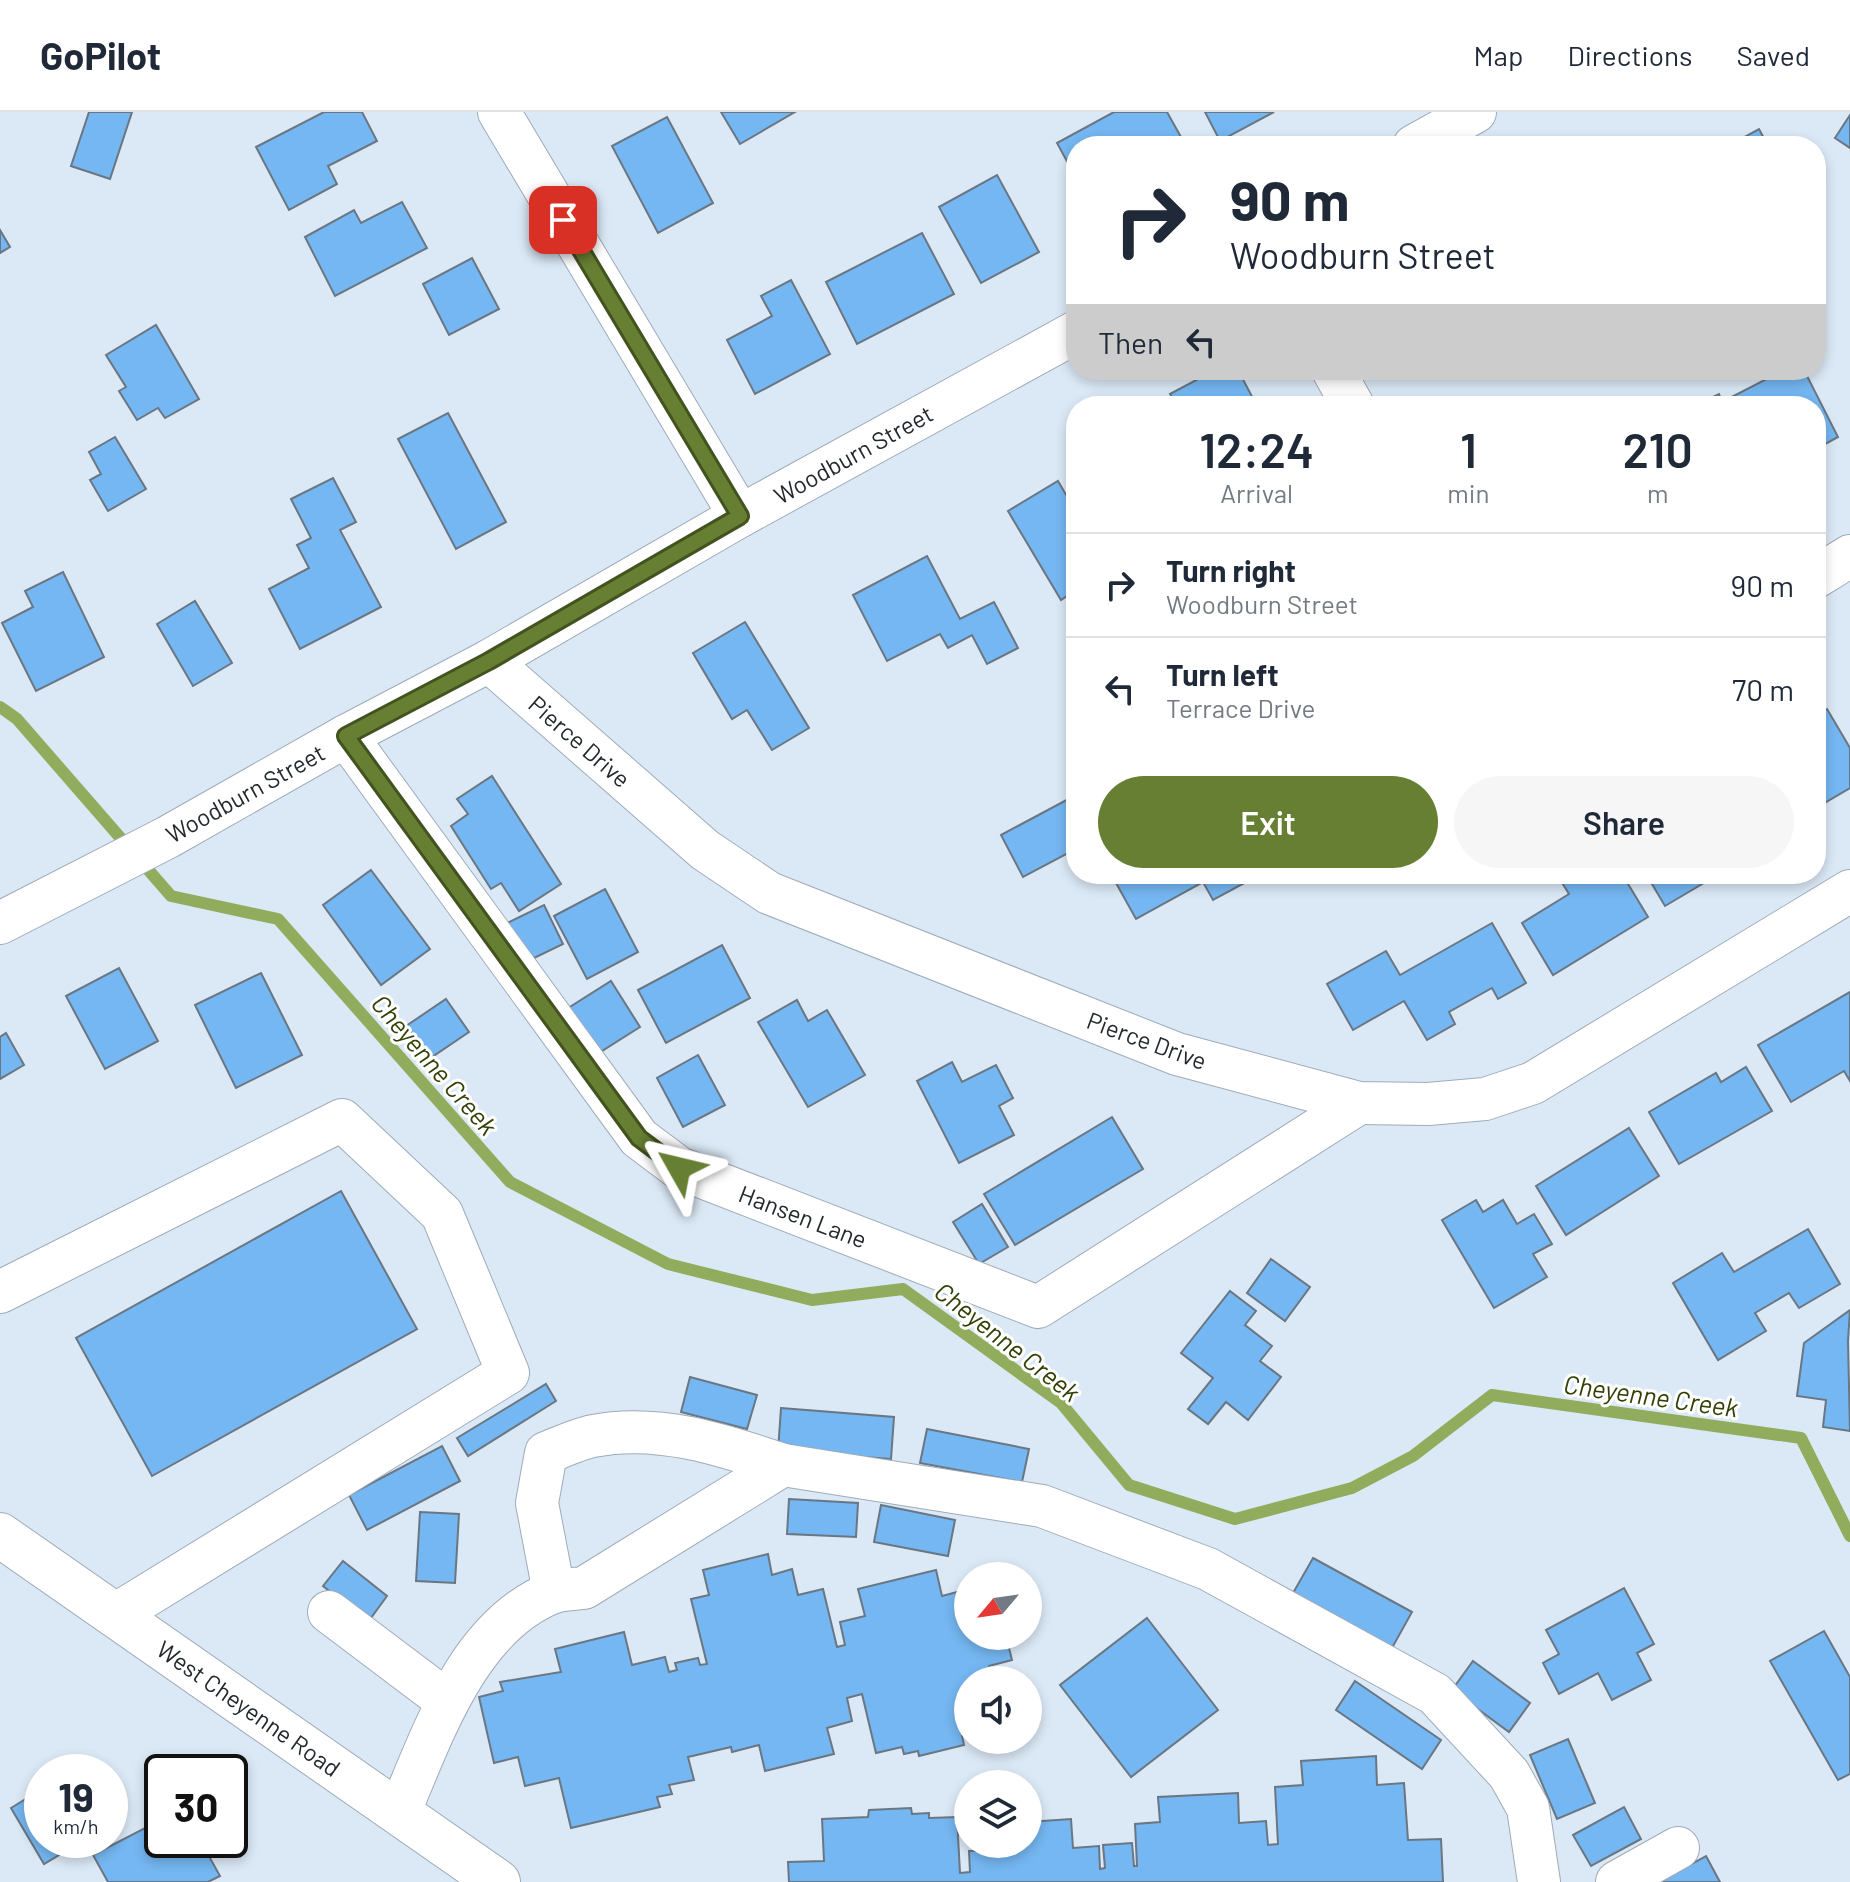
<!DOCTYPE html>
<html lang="en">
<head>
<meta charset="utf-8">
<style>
  :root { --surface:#fff; --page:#f6f6f7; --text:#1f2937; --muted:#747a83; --line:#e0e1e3; --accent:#677f32 }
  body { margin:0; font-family:Barlow,sans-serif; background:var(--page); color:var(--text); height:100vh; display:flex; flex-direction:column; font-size:30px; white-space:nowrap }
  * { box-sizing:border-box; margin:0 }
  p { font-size:26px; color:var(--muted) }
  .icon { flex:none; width:44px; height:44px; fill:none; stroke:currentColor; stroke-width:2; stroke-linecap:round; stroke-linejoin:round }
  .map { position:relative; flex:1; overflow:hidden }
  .side { position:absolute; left:1066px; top:284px; width:760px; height:488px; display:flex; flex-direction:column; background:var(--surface); border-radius:32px; box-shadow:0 4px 12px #0003 }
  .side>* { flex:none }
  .guide { position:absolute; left:1066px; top:24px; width:760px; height:244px; border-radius:32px; box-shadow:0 4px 12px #0003; background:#fff; color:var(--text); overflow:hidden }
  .needle { width:52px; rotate:241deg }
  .controls { position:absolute; left:954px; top:1450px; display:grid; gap:16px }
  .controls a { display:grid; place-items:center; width:88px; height:88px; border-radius:50%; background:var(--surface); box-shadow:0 4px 12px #0003; font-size:40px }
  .speed { position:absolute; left:24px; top:1642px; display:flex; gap:16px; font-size:40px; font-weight:700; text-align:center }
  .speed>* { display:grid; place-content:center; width:104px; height:104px; border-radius:50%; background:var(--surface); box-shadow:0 4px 12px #0003; line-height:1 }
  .speed small { font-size:20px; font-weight:400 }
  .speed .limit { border:4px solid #111; border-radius:12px; background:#fff; color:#111 }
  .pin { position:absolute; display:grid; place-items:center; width:68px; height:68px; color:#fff; margin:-34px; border-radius:16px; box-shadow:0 4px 12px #0006 }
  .me { position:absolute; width:88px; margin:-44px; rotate:307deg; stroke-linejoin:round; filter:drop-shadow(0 0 6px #0008) }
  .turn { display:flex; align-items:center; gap:28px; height:168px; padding:0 32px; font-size:36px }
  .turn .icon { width:104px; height:104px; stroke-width:2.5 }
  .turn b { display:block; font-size:56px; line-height:68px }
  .then { display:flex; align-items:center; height:76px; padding:0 32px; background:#0003; gap:16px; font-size:30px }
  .eta { display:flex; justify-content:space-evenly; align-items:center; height:136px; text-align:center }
  .eta b { font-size:48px; font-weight:600; line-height:56px }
  .button { display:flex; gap:16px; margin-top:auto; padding:16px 32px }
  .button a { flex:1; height:92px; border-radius:48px; background:var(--accent); color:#fff; font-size:32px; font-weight:600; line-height:92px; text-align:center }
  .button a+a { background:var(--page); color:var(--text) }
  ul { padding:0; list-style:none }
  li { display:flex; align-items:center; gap:24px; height:104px; padding:0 32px; border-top:2px solid var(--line) }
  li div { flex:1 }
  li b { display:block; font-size:30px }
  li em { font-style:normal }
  header { display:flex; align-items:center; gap:48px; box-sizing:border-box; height:112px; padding:0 40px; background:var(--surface); border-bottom:2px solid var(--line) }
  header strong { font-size:38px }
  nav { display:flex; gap:44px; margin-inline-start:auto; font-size:28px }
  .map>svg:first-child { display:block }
</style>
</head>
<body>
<header>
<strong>GoPilot</strong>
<nav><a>Map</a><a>Directions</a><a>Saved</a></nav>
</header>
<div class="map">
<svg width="1850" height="1770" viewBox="0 0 1850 1770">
  <rect width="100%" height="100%" fill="#dbe9f6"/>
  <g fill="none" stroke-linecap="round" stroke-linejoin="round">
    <polyline stroke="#91ac5d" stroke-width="12" points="0,595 17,607 171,784 278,807 510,1070 668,1152 812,1188 903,1177 1061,1291 1129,1373 1235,1407 1352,1376 1413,1344 1492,1283 1801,1326 1850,1424"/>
  </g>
  <g fill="#75b7f2" stroke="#6a7682" stroke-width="2">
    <polygon points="89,0 132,0 110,67 71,54"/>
    <polygon points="324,0 362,0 377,29 328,54 337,72 289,98 256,35"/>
    <polygon points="721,0 795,0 740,32"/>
    <polygon points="1114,0 1167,0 1186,34 1076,34 1076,66 1057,31"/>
    <polygon points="1205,0 1274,0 1220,29"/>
    <polygon points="1850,3 1850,36 1835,26"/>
    <polygon points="667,5 713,91 658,121 612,34"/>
    <polygon points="1759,17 1768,34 1728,34"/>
    <polygon points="997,63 1039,140 981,171 939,95"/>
    <polygon points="402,90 427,136 335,184 305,125 354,98 361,111"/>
    <polygon points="0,118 10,135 0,141"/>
    <polygon points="922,121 954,182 857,232 826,170"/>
    <polygon points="472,146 499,197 449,223 423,172"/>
    <polygon points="791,168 830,242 755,282 727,228 772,204 761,184"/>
    <polygon points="156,213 199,287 165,306 158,296 137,308 119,279 126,275 106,243"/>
    <polygon points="1215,258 1238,258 1257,294 1177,294 1170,282"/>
    <polygon points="1784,258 1804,258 1838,325 1816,337 1816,294 1694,294 1719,282 1722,290"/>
    <polygon points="448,301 506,410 456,437 398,327"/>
    <polygon points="115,325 146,377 108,399 90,368 101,362 89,340"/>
    <polygon points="333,366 356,410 340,418 381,495 300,537 269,477 309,456 297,433 311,426 291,387"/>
    <polygon points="1058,369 1076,400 1076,478 1061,488 1008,399"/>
    <polygon points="927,444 960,507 994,490 1018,536 987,552 972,523 948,536 940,522 887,549 853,483"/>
    <polygon points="63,460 104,545 36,579 2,511 33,495 25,479"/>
    <polygon points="195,489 232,551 193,574 157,512"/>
    <polygon points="745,510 809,616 772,638 747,598 732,607 693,541"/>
    <polygon points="1827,597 1850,636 1850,676 1816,696 1816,603"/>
    <polygon points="492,664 561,772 519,799 501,771 491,777 451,714 468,702 457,687"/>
    <polygon points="1076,683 1076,737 1023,765 1001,723"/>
    <polygon points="371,758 430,837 381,873 323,793"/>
    <polygon points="1111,762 1261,762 1213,788 1203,770 1136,807"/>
    <polygon points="1572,762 1590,762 1593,767 1601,762 1622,762 1648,805 1553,863 1522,811 1569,782 1561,769"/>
    <polygon points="1646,762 1719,762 1665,794"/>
    <polygon points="605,777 638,840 587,867 554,804"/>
    <polygon points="544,793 563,832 526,850 507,811"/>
    <polygon points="1492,811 1526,871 1498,887 1492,876 1449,900 1455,912 1427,928 1404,889 1353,918 1327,872 1386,839 1400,863"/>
    <polygon points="722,833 750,886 666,931 638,878"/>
    <polygon points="119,856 158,929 105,957 66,884"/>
    <polygon points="261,861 302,943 236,976 195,893"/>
    <polygon points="611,869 640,915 594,944 565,898"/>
    <polygon points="1850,880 1850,969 1844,959 1791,990 1758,933"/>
    <polygon points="446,887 469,920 429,947 406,914"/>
    <polygon points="797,888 808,909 827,898 865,963 808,995 758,910"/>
    <polygon points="6,921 24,953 0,967 0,925"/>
    <polygon points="698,943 725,993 683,1015 657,966"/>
    <polygon points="952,950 962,970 996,953 1013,986 999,994 1014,1023 959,1051 917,969"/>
    <polygon points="1746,955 1772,999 1679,1052 1649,1000 1716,961 1721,970"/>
    <polygon points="1112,1005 1143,1057 1015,1133 984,1082"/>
    <polygon points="1629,1016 1659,1064 1566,1123 1536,1074"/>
    <polygon points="341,1079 417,1217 152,1364 76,1226"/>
    <polygon points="1476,1088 1483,1100 1503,1088 1517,1112 1534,1102 1552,1132 1533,1142 1547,1165 1494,1196 1442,1108"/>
    <polygon points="982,1092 1008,1135 979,1152 953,1110"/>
    <polygon points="1808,1117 1840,1172 1799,1196 1789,1181 1755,1201 1766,1219 1718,1248 1673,1171 1722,1141 1734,1160"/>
    <polygon points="1271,1147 1310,1175 1285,1209 1247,1181"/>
    <polygon points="1230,1179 1256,1199 1245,1213 1272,1234 1260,1249 1281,1265 1248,1308 1226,1290 1208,1312 1188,1297 1213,1266 1181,1241"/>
    <polygon points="1850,1198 1848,1229 1850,1319 1823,1315 1826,1288 1797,1284 1804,1231"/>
    <polygon points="690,1265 757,1283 747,1317 681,1300"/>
    <polygon points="546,1272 556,1289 468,1344 457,1326"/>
    <polygon points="781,1296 894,1305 891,1347 778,1339"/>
    <polygon points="927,1317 1029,1337 1022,1370 920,1351"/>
    <polygon points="442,1334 460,1369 367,1418 349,1383"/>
    <polygon points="789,1387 858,1391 856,1425 787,1422"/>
    <polygon points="881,1393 955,1408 948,1444 874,1430"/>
    <polygon points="420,1400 459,1402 455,1471 416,1469"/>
    <polygon points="768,1442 772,1463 792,1457 798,1483 823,1477 837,1535 845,1533 840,1510 865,1504 858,1477 936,1458 942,1484 968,1477 968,1524 1006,1524 1012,1548 989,1554 992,1568 968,1568 968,1622 962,1624 964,1633 919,1644 918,1639 904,1642 902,1635 876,1641 862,1582 847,1586 852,1609 827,1616 834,1642 765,1659 759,1633 732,1640 731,1635 688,1645 694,1668 669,1673 672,1682 657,1685 660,1695 571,1716 559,1666 525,1674 518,1645 494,1651 479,1585 503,1579 500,1570 561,1560 555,1537 624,1520 632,1553 665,1545 669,1560 677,1558 675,1551 698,1546 700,1553 707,1552 691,1487 709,1483 703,1458"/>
    <polygon points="1313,1446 1412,1500 1392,1536 1293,1481"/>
    <polygon points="343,1449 387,1484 368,1510 323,1474"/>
    <polygon points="1624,1476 1654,1532 1637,1541 1651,1568 1612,1588 1598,1561 1559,1582 1543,1551 1559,1542 1546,1518"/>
    <polygon points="1147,1506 1218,1598 1131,1665 1060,1573"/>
    <polygon points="1824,1519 1850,1565 1850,1662 1838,1668 1770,1549"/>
    <polygon points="1473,1549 1530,1591 1509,1620 1452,1578"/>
    <polygon points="1355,1569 1441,1628 1422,1657 1336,1598"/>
    <polygon points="1568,1627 1595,1691 1557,1707 1530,1643"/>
    <polygon points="1376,1644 1377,1673 1404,1671 1408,1728 1441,1727 1443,1770 789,1770 788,1750 824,1749 822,1707 868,1705 869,1698 911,1696 912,1702 929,1701 929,1706 957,1705 960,1761 970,1760 969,1739 996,1738 995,1732 1028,1732 1028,1710 1071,1707 1073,1736 1099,1734 1100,1757 1105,1756 1103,1733 1132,1731 1134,1754 1137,1754 1135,1712 1160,1710 1158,1685 1238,1681 1239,1711 1266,1709 1268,1733 1278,1732 1275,1675 1303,1673 1301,1649"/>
    <polygon points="92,1648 99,1660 71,1660"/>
    <polygon points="42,1677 42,1728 84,1728 44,1752 11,1696"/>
    <polygon points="110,1678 125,1704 110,1713"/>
    <polygon points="1624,1695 1641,1727 1591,1754 1573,1723"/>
    <polygon points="145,1716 155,1734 167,1728 200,1728 220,1764 208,1770 108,1770 93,1743"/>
    <polygon points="1706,1744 1720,1770 1659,1770"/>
  </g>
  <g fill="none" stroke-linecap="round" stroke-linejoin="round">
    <defs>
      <g id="minor">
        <polyline points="499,0 740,404"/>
        <polyline points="1414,34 1475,0"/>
        <polyline points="1333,258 1353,294"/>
        <polyline points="1816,465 1850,444"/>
        <polyline points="489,549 705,738 769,781 1177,942 1359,991 1428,992 1485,987 1533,971 1850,779"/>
        <polyline points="346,624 639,1026 679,1056 1038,1195 1359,991"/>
        <polyline points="0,811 168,725 346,624 489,549 740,404 1076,220"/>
        <polyline points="0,1180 342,1008 442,1102 508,1261 115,1503"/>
        <path d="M 554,1480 L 537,1391 L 546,1341 C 561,1335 578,1327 593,1324 C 658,1311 724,1333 783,1353"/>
        <polyline points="329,1500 447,1589"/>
        <path d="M 399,1701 C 432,1624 468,1513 554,1480 C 562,1477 575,1477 584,1476 L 783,1353 L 1042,1394 L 1208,1457 L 1435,1582 L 1509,1662 L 1528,1696 L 1539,1770"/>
        <polyline points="1617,1770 1678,1736"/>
      </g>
      <polyline id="major" points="0,1423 498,1770"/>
    </defs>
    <use href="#minor" stroke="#9fabb8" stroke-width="44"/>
    <use href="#major" stroke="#9fabb8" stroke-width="46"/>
    <use href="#minor" stroke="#fff" stroke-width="42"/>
    <use href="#major" stroke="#fff" stroke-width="44"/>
  </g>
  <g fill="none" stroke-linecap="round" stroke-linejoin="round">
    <defs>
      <polyline id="route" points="563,108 740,404 489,549 346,624 639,1026 679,1056"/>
    </defs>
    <use href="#route" stroke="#435320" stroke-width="20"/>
    <use href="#route" stroke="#677f32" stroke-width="14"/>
  </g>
  <g text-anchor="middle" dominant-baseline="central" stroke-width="6" stroke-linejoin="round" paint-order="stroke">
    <g font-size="24" fill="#23292d" stroke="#fff">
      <text transform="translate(853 342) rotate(-29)">Woodburn Street</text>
      <text transform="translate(580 629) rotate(41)">Pierce Drive</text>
      <text transform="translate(245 681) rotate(-29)">Woodburn Street</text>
      <text transform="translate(1147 928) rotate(20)">Pierce Drive</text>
      <text transform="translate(803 1104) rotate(21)">Hansen Lane</text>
      <text transform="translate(249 1596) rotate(35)">West Cheyenne Road</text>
    </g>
    <g font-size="26" font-style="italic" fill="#314105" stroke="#fff">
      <text transform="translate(435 952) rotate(49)">Cheyenne Creek</text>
      <text transform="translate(1008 1229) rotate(38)">Cheyenne Creek</text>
      <text transform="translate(1651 1283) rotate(8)">Cheyenne Creek</text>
    </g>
  </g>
</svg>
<div class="controls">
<a><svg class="needle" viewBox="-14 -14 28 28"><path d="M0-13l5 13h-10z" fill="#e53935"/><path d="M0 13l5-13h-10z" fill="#747a83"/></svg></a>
<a><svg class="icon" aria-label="sound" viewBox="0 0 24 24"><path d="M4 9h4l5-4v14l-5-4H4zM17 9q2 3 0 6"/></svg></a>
<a><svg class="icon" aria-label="layers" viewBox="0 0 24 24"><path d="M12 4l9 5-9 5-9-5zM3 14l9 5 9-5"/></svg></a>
</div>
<div class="speed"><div>19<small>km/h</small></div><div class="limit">30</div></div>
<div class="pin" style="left:563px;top:108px;background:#d93025"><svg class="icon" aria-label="arrive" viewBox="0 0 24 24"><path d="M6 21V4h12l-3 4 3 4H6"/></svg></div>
<svg class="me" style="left:679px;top:1056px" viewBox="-20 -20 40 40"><path d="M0-17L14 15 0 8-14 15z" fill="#677f32" stroke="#fff" stroke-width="4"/></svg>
<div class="guide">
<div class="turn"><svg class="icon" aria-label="right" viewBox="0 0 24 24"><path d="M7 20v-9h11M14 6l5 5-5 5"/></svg><div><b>90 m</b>Woodburn Street</div></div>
<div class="then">Then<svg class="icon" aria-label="left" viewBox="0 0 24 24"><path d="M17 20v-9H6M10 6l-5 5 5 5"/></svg></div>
</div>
<section class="side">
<div class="eta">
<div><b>12:24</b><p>Arrival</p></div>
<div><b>1</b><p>min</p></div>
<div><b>210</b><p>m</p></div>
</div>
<ul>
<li><svg class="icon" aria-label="right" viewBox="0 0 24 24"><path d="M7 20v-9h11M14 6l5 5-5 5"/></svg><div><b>Turn right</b><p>Woodburn Street</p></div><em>90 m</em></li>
<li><svg class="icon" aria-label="left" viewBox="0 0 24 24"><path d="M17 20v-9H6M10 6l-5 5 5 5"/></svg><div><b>Turn left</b><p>Terrace Drive</p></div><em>70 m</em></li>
</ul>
<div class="button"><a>Exit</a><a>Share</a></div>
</section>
</div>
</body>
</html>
